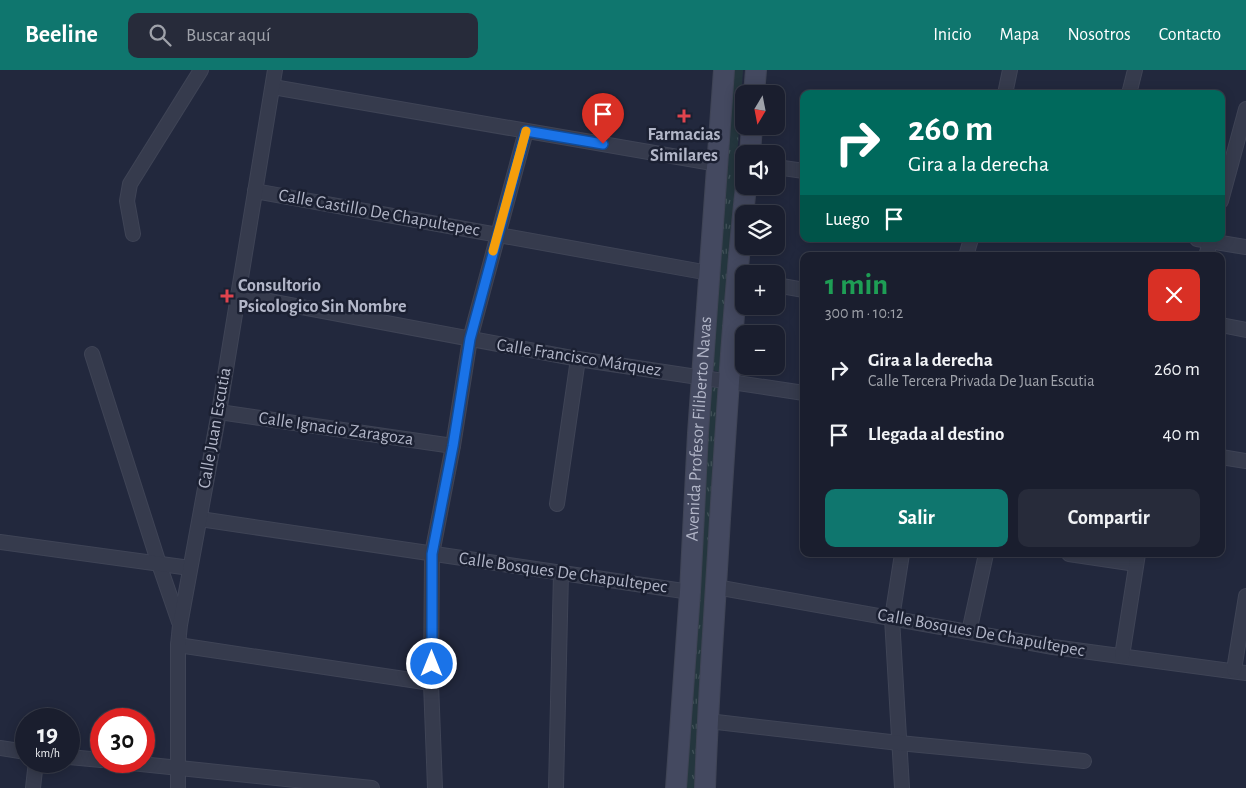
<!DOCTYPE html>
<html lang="es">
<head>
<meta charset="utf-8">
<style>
  :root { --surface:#1a1e2e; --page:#272b3a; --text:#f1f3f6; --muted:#9fa2aa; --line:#383c4a; --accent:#0f766e }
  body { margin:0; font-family:"Alegreya Sans",sans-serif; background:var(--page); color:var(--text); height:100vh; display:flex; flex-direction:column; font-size:19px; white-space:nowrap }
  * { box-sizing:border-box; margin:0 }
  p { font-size:16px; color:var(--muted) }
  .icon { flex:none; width:28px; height:28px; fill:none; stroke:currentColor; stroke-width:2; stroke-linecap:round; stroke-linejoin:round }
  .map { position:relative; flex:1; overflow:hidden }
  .side { position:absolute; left:800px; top:182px; width:425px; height:305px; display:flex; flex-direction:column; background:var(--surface); border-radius:10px; box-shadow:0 2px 12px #0003,0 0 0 1px var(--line) }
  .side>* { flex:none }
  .guide { position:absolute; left:800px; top:20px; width:425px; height:152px; border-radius:10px; box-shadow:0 2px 12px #0003,0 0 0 1px var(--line); background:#00695c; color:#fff; overflow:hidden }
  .needle { width:32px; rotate:190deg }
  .controls { position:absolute; left:735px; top:15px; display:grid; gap:10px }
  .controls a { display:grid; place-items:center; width:50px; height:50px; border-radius:10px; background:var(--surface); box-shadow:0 2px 12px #0003,0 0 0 1px var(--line); font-size:25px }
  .speed { position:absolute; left:15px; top:638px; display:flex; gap:10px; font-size:25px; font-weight:700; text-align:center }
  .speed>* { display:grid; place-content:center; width:65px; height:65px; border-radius:50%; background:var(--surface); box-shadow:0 2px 12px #0003,0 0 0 1px var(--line); line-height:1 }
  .speed small { font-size:12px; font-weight:400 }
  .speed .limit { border:8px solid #d22; background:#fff; color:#111 }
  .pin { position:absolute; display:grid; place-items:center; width:42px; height:42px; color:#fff; margin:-51px -21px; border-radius:50% 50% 50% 0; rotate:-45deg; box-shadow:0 0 5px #0007 }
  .pin .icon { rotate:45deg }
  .me { position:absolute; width:55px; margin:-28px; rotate:0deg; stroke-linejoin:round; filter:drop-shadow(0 0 4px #0008) }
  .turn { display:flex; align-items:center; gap:18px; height:105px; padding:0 25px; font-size:22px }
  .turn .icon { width:65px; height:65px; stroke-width:2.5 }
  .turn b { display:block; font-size:35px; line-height:42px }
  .then { display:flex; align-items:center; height:48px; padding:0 25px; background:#0003; gap:10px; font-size:19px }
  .round { display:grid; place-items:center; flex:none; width:52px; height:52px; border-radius:10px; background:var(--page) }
  .headline { display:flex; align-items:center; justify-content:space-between; height:85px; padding:0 25px }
  h1 { font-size:30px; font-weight:700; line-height:38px; color:#1e9e55 }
  .cta { display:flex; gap:10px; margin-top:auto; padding:10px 25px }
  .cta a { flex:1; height:58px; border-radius:10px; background:var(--accent); color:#fff; font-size:20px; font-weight:700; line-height:58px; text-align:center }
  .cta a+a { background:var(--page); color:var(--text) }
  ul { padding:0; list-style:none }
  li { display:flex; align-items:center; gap:15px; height:65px; padding:0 25px }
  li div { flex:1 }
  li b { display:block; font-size:19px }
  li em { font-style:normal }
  header { display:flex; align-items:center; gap:30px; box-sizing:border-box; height:70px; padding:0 25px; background:var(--accent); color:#fff }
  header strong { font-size:24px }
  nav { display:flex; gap:28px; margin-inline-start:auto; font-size:18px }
  .search { width:350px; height:45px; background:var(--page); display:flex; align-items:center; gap:12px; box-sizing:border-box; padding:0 18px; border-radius:10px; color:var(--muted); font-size:19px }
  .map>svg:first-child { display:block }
</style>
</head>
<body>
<header>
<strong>Beeline</strong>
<div class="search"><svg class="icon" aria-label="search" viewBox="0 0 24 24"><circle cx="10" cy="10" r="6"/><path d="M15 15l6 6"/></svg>Buscar aquí</div>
<nav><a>Inicio</a><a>Mapa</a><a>Nosotros</a><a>Contacto</a></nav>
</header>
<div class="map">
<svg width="1246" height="718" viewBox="0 0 1246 718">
  <defs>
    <pattern id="park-tufts" width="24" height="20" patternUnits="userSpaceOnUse" patternTransform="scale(1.25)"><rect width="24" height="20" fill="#24363e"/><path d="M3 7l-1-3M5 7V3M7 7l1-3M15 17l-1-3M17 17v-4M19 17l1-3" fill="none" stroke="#415158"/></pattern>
  </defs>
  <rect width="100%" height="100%" fill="#22283d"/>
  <g fill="url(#park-tufts)">
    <polygon points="730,0 743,0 723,293 722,300 719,302 709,299"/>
    <polygon points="711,316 719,316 695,718 682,718"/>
  </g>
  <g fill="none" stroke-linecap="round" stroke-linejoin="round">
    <defs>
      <g id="minor">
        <polyline points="273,17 718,94"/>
        <polyline points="1005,24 1010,0"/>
        <polyline points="1129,24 1135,0"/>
        <polyline points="776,97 804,101"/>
        <polyline points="255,121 709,203"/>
        <polyline points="1221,131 1246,39"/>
        <polyline points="133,164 127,131 130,114 201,0"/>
        <polyline points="1197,169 1246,177"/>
        <polyline points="966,186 971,169"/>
        <polyline points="1206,186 1211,169"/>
        <polyline points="776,215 804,220"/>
        <polyline points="237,225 578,289 804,323"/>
        <polyline points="1221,255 1246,260"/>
        <polyline points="92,284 159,494 179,552"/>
        <polyline points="219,342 453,376"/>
        <polyline points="1221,387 1246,391"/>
        <polyline points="557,434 578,289"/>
        <polyline points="200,449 690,522"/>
        <polyline points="0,472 190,498"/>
        <polyline points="902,484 892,548 902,718"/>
        <polyline points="1069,484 1136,494"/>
        <polyline points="716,517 1053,577 1246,603"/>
        <polyline points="969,562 986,484"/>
        <polyline points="178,575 431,613"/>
        <polyline points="1122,586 1138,484"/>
        <polyline points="1234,600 1246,526"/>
        <polyline points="708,651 899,673 1084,691"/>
        <polyline points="0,678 26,682"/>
        <polyline points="69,687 101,690"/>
        <polyline points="112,691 372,718"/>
        <polyline points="33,718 36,691"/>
        <polyline points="178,718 178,575 180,555 219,342 275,0"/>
        <polyline points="435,718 431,613 432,484 453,376 470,269 526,61"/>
        <polyline points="556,718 561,503"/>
      </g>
      <g id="secondary">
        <polyline points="754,24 756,0"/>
        <polyline points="750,84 752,56"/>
        <path id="s1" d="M 676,718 L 690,522 L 698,363 L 724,0"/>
        <path d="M 705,718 C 708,628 715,539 720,449 C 727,338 734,227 746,116"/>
      </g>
    </defs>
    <use href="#minor" stroke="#3f4456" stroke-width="16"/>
    <use href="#secondary" stroke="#3f4456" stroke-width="22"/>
    <use href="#minor" stroke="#363b4d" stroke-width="14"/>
    <use href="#secondary" stroke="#444960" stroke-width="20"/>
  </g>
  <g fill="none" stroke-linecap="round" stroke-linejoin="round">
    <defs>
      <polyline id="route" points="432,594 432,484 453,376 470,269 526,61 603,74"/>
    </defs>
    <use href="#route" stroke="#114b97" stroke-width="12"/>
    <use href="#route" stroke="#1a73e8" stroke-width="9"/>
    <polyline stroke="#f59e0b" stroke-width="9" points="493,181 526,61"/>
  </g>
  <g fill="#e0444e" stroke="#1b2032" stroke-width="2">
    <path d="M681.5 38.5h5v5h5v5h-5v5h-5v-5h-5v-5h5z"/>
    <path d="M224.5 218.5h5v5h5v5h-5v5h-5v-5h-5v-5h5z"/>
  </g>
  <g text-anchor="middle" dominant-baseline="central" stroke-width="5" stroke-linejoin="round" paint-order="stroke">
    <g font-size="18" font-weight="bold" fill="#b2b6c8" stroke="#1b2032">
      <text x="684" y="65">Farmacias<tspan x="684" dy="21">Similares</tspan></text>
      <text x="238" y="216" text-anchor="start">Consultorio<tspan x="238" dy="21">Psicologico Sin Nombre</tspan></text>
    </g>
    <g font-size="18" fill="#b2b6c8" stroke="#1b2032">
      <text transform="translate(379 143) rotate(10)">Calle Castillo De Chapultepec</text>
      <text transform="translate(579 288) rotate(9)">Calle Francisco Márquez</text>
      <text transform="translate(215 358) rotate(-80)">Calle Juan Escutia</text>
      <text transform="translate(336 359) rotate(8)">Calle Ignacio Zaragoza</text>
      <text stroke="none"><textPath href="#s1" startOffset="360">Avenida Profesor Filiberto Navas</textPath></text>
      <text transform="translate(563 503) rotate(8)">Calle Bosques De Chapultepec</text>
      <text transform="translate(981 563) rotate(10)">Calle Bosques De Chapultepec</text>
    </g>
  </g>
</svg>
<div class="controls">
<a><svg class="needle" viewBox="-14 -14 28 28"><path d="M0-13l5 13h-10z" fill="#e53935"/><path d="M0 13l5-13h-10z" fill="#9fa2aa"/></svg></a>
<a><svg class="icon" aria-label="sound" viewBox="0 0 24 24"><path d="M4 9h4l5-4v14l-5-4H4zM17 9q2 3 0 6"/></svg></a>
<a><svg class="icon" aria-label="layers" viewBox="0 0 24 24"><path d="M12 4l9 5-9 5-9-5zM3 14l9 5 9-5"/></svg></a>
<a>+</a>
<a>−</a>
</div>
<div class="speed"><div>19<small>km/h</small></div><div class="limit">30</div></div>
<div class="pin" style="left:603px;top:74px;background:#d93025"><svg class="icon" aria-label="arrive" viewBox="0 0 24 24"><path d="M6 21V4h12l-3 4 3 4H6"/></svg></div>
<svg class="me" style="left:432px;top:594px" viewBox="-20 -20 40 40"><circle r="17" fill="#1a73e8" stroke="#fff" stroke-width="3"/><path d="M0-11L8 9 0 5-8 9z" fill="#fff"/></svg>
<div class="guide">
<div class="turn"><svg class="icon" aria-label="right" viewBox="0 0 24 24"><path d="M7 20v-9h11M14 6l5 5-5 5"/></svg><div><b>260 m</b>Gira a la derecha</div></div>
<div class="then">Luego<svg class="icon" aria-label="arrive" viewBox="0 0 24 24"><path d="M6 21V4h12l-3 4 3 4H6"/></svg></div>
</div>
<section class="side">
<div class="headline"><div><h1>1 min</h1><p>300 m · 10:12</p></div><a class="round" style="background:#d93025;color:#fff"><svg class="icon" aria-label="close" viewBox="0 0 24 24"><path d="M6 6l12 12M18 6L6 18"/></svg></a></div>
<ul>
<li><svg class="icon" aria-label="right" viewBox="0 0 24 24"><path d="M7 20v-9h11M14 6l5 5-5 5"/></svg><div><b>Gira a la derecha</b><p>Calle Tercera Privada De Juan Escutia</p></div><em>260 m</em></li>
<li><svg class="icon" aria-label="arrive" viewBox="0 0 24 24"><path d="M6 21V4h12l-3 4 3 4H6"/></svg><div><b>Llegada al destino</b></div><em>40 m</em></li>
</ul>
<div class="cta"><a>Salir</a><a>Compartir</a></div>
</section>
</div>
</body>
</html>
